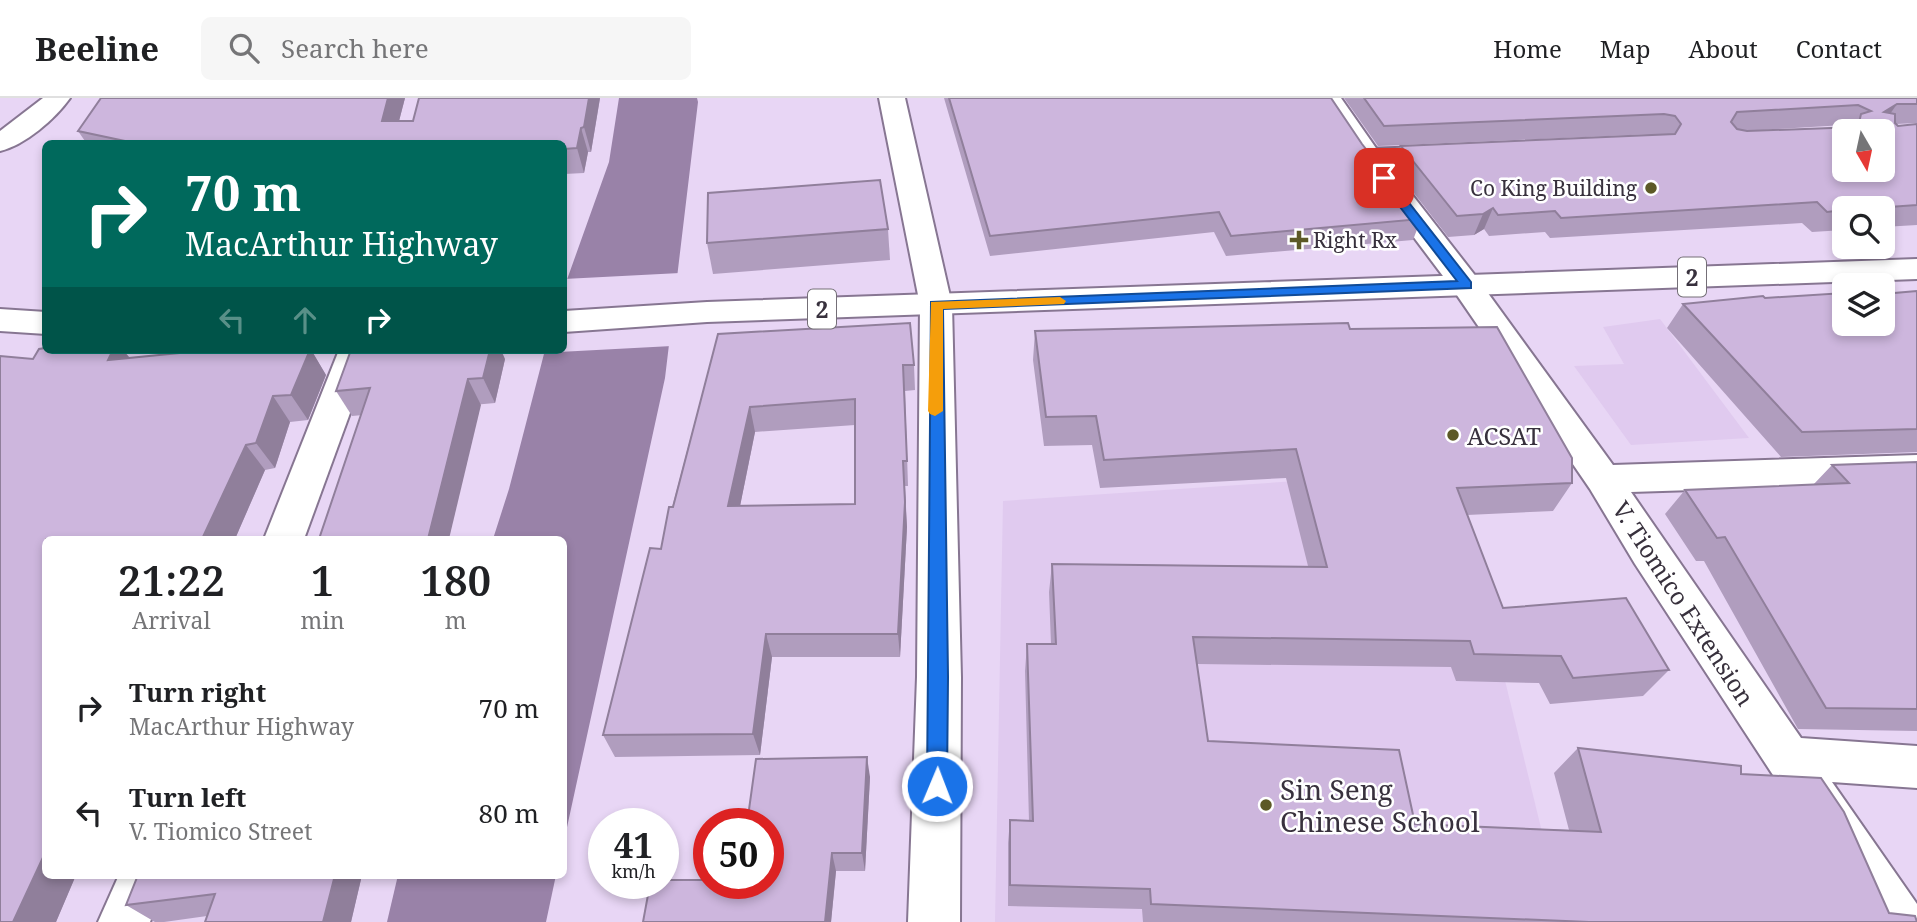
<!DOCTYPE html>
<html lang="en">
<head>
<meta charset="utf-8">
<style>
  :root { --surface:#fff; --page:#f6f6f6; --text:#202124; --muted:#757577; --line:#e0e0e0 }
  body { margin:0; font-family:"Noto Serif",serif; background:var(--page); color:var(--text); height:100vh; display:flex; flex-direction:column; font-size:26px; white-space:nowrap }
  * { box-sizing:border-box; margin:0 }
  p { font-size:23px; color:var(--muted) }
  .icon { flex:none; width:38px; height:38px; fill:none; stroke:currentColor; stroke-width:2; stroke-linecap:round; stroke-linejoin:round }
  .map { position:relative; flex:1; overflow:hidden }
  .side { position:absolute; left:42px; top:438px; width:525px; height:343px; display:flex; flex-direction:column; background:var(--surface); border-radius:10px; box-shadow:0 4px 10px #0003 }
  .side>* { flex:none }
  .banner { position:absolute; left:42px; top:42px; width:525px; height:214px; border-radius:10px; box-shadow:0 4px 10px #0003; background:#00695c; color:#fff; overflow:hidden }
  .needle { width:46px; rotate:171deg }
  .fabs { position:absolute; left:1832px; top:21px; display:grid; gap:14px }
  .fabs a { display:grid; place-items:center; width:63px; height:63px; border-radius:10px; background:var(--surface); box-shadow:0 4px 10px #0003; font-size:35px }
  .speed { position:absolute; left:588px; top:710px; display:flex; gap:14px; font-size:35px; font-weight:700; text-align:center }
  .speed>* { display:grid; place-content:center; width:91px; height:91px; border-radius:50%; background:var(--surface); box-shadow:0 4px 10px #0003; line-height:1 }
  .speed small { font-size:18px; font-weight:400 }
  .speed .limit { border:10px solid #d22; background:#fff; color:#111 }
  .pin { position:absolute; display:grid; place-items:center; width:60px; height:60px; color:#fff; margin:-30px; border-radius:14px; box-shadow:0 4px 10px #0006 }
  .me { position:absolute; width:77px; margin:-38px; rotate:1deg; stroke-linejoin:round; filter:drop-shadow(0 0 5px #0008) }
  .turn { display:flex; align-items:center; gap:24px; height:147px; padding:0 28px; font-size:32px }
  .turn .icon { width:91px; height:91px; stroke-width:2.5 }
  .turn b { display:block; font-size:49px; line-height:60px }
  .lanes { display:flex; align-items:center; height:66px; padding:0 28px; background:#0003; justify-content:center; gap:35px; direction:ltr }
  .lanes .off { opacity:.35 }
  .eta { display:flex; justify-content:space-evenly; align-items:center; height:119px; text-align:center }
  .eta b { font-size:42px; font-weight:600; line-height:49px }
  ul { padding:0; list-style:none }
  li { display:flex; align-items:center; gap:21px; height:105px; padding:0 28px }
  li div { flex:1 }
  li b { display:block; font-size:26px }
  li em { font-style:normal }
  header { display:flex; align-items:center; gap:42px; box-sizing:border-box; height:98px; padding:0 35px; background:var(--surface); border-bottom:2px solid var(--line) }
  header strong { font-size:33px }
  nav { display:flex; gap:38px; margin-inline-start:auto; font-size:24px }
  .search { width:490px; height:63px; background:var(--page); display:flex; align-items:center; gap:18px; box-sizing:border-box; padding:0 24px; border-radius:10px; color:var(--muted); font-size:26px }
  .map>svg:first-child { display:block }
</style>
</head>
<body>
<header>
<strong>Beeline</strong>
<div class="search"><svg class="icon" aria-label="search" viewBox="0 0 24 24"><circle cx="10" cy="10" r="6"/><path d="M15 15l6 6"/></svg>Search here</div>
<nav><a>Home</a><a>Map</a><a>About</a><a>Contact</a></nav>
</header>
<div class="map">
<svg width="1917" height="824" viewBox="0 0 1917 824">
  <rect width="100%" height="100%" fill="#e8d6f5"/>
  <g fill="#e0caef">
    <polygon points="1660,221 1749,340 1631,347 1574,268 1624,266 1603,229"/>
    <polygon points="1385,377 1477,468 1564,824 995,824 1003,403"/>
  </g>
  <g fill="#9982a8">
    <polygon points="619,0 697,0 698,4 665,280 564,743 564,441 493,441 509,391 545,252 564,252 564,190 609,64"/>
    <polygon points="398,777 556,777 546,824 387,824"/>
  </g>
  <polygon fill="#e8d6f5" points="680,175 672,248 540,255 541,252 564,252 564,181"/>
  <g fill="none" stroke-linecap="round" stroke-linejoin="round">
    <defs>
      <g id="minor">
        <path d="M 43,0 L 70,0 C 55,21 25,47 0,53 L 0,33 Z"/>
        <polygon points="1449,48 1459,50 1463,56 1459,62 1368,67 1358,65 1354,59 1358,53 1368,51"/>
        <polygon points="1466,177 1477,180 1613,367 1917,357 1917,385 1631,394 1801,640 1917,648 1917,690 1832,684 1917,806 1917,824 1869,824 1635,466 1590,391 1450,187 1455,180"/>
        <polygon points="339,252 373,252 304,441 264,441"/>
        <polygon points="119,777 169,777 150,824 98,824"/>
      </g>
      <g id="major">
        <polygon points="879,0 905,0 952,207 961,579 960,824 908,824 917,579 920,207"/>
        <polygon points="1315,0 1341,0 1378,53 1477,180 1482,187 1477,194 1466,197 1455,194 1358,65"/>
      </g>
      <g id="highway">
        <polygon points="1917,161 1917,181 707,224 564,234 564,213 707,204"/>
        <polygon points="0,211 46,214 46,236 0,233"/>
      </g>
    </defs>
    <use href="#minor" stroke="#877692" stroke-width="4"/>
    <use href="#major" stroke="#877692" stroke-width="4"/>
    <use href="#highway" stroke="#877692" stroke-width="4"/>
    <use href="#minor" fill="#fff" fill-rule="evenodd"/>
    <use href="#major" fill="#fff" fill-rule="evenodd"/>
    <use href="#highway" fill="#fff" fill-rule="evenodd"/>
  </g>
  <g fill="#b09dbe" fill-rule="evenodd">
    <polygon points="405,0 399,23 413,23 600,0 591,54 588,54 584,75 564,76 564,80 564,46 87,46 78,33"/>
    <polygon points="944,0 1331,0 1362,46 1421,121 1413,142 1226,158 1214,134 990,158"/>
    <path d="M 1344,0 L 1917,0 L 1917,25 L 1896,26 L 1898,28 L 1917,26 L 1917,127 L 1883,129 L 1883,110 L 1844,110 L 1844,132 L 1812,134 L 1802,125 L 1550,140 L 1545,134 L 1489,138 L 1484,131 L 1474,137 L 1448,139 L 1393,68 L 1401,48 L 1653,36 L 1378,48 ZM 1844,27 L 1847,29 L 1746,33 Z"/>
    <polygon points="888,131 890,162 713,176 707,145"/>
    <polygon points="1917,193 1917,354 1781,359 1667,230 1683,206 1765,200 1844,226"/>
    <polygon points="1350,231 1572,385 1553,413 1467,417 1503,510 1669,572 1643,598 1550,606 1539,585 1456,583 1451,569 1197,566 1208,643 1415,726 1569,732 1554,675 1578,650 1741,676 1889,815 1917,824 1143,824 1142,811 1008,808 1008,745 1010,722 1029,723 1025,573 1027,546 1051,546 1049,494 1052,466 1308,468 1286,380 1100,390 1092,347 1044,348 1033,262 1035,233"/>
    <path d="M 718,236 L 914,267 L 915,292 L 905,293 L 908,388 L 905,388 L 907,429 L 900,559 L 772,559 L 760,657 L 615,659 L 603,637 L 661,451 ZM 855,327 L 855,406 L 740,408 L 755,334 Z"/>
    <polygon points="46,252 123,252 130,260 210,252 314,252 313,255 326,277 308,322 290,324 275,370 265,372 235,441 46,441 76,777 56,824 0,824 33,261"/>
    <polygon points="505,261 495,305 352,318 336,293"/>
    <polygon points="1917,364 1917,633 1798,631 1704,463 1696,463 1665,416 1685,392 1813,387 1832,367"/>
    <polygon points="870,679 865,773 836,773 831,824 768,786"/>
    <polygon points="138,777 362,777 351,824 205,824 207,818 164,824 155,824 126,807"/>
  </g>
  <g fill="#907f9b">
    <polygon points="388,0 405,0 393,46 382,23"/>
    <polygon points="589,0 600,0 591,54 584,29"/>
    <polygon points="1897,6 1883,26 1884,14"/>
    <polygon points="581,30 588,54 584,75 577,50"/>
    <polygon points="1493,110 1484,131 1474,137 1483,116"/>
    <polygon points="113,252 123,252 138,270 108,262"/>
    <polygon points="289,252 314,252 313,255 326,277 308,322 291,297"/>
    <polygon points="490,252 501,252 505,261 495,305 483,280"/>
    <polygon points="468,281 481,307 449,441 428,441"/>
    <polygon points="273,298 290,324 275,370 256,345"/>
    <polygon points="750,309 755,334 735,433 728,408"/>
    <polygon points="246,347 265,372 235,441 202,441"/>
    <polygon points="903,363 907,429 900,559 898,536"/>
    <polygon points="766,536 772,559 760,657 753,636"/>
    <polygon points="867,659 870,679 865,773 862,755"/>
    <polygon points="46,753 46,777 76,777 56,824 13,824"/>
    <polygon points="832,755 836,773 831,824 825,824"/>
    <polygon points="335,777 362,777 351,824 323,824"/>
  </g>
  <g fill="#cdb6dd" stroke="#907f9b" stroke-width="2" fill-rule="evenodd">
    <polygon points="101,0 388,0 382,23 413,23 419,0 589,0 584,29 581,30 577,50 564,51 564,46 139,46 78,33"/>
    <polygon points="949,0 1331,0 1362,46 1421,121 1231,138 1219,114 990,138"/>
    <path d="M 1364,0 L 1917,0 L 1917,6 L 1897,6 L 1884,14 L 1895,16 L 1895,25 L 1898,28 L 1917,26 L 1917,107 L 1875,110 L 1844,110 L 1844,112 L 1827,114 L 1817,104 L 1561,120 L 1555,113 L 1498,117 L 1493,110 L 1483,116 L 1457,118 L 1401,48 L 1675,36 L 1681,26 L 1675,18 L 1664,16 L 1384,28 ZM 1858,7 L 1871,13 L 1861,16 L 1858,29 L 1747,33 L 1737,31 L 1731,24 L 1737,14 ZM 1844,33 L 1883,33 L 1883,72 L 1844,72 Z"/>
    <polygon points="880,82 888,131 707,145 708,95"/>
    <polygon points="1917,193 1917,331 1802,334 1683,206 1763,198 1765,200 1844,195 1844,226 1883,226 1883,196"/>
    <path d="M 910,225 L 914,267 L 903,267 L 907,363 L 903,363 L 905,404 L 898,536 L 766,536 L 753,636 L 603,637 L 650,450 L 661,451 L 669,409 L 673,409 L 718,236 ZM 855,301 L 855,406 L 728,408 L 750,309 Z"/>
    <polygon points="1348,225 1350,231 1497,229 1572,360 1572,385 1457,390 1503,510 1626,500 1669,572 1573,580 1561,558 1474,556 1470,543 1193,539 1208,643 1399,652 1415,726 1601,734 1578,650 1741,668 1741,676 1821,680 1844,714 1889,815 1915,818 1917,824 1589,824 1151,806 1150,791 1010,787 1010,722 1033,723 1027,546 1056,546 1052,466 1327,469 1296,351 1104,362 1096,318 1046,319 1035,233"/>
    <polygon points="46,250 46,252 113,252 108,262 210,252 289,252 289,253 310,252 291,297 273,298 256,345 246,347 202,441 46,441 46,753 13,824 0,824 0,258 33,261 39,251"/>
    <polygon points="351,252 490,252 483,280 468,281 428,441 319,441 370,290 336,293"/>
    <polygon points="1917,364 1917,611 1826,610 1725,439 1717,440 1685,392 1849,385 1832,367"/>
    <polygon points="867,659 862,755 832,755 825,824 643,824 650,786 663,786 663,782 709,782 709,786 768,786 768,726 747,726 756,661"/>
    <polygon points="138,777 335,777 323,824 205,824 215,796 126,807"/>
  </g>
  <polygon fill="#1a73e8" stroke="#114b97" stroke-width="2" points="1380,78 1388,78 1471,184 1471,190 943,211 948,579 947,688 944,694 937,697 930,694 927,688 931,204 1457,183 1380,83"/>
  <polygon fill="#f59e0b" points="1060,199 1066,203 1064,206 943,211 943,313 935,318 930,316 928,313 931,204"/>
  <g fill="#5c5926" stroke="#fff" stroke-width="2.5">
    <circle cx="1651" cy="90" r="7"/>
    <path d="M1295.5 131.5h7v7h7v7h-7v7h-7v-7h-7v-7h7z"/>
    <circle cx="1453" cy="337" r="7"/>
    <circle cx="1266" cy="707" r="7"/>
  </g>
  <g text-anchor="middle" dominant-baseline="central" stroke-width="5" stroke-linejoin="round" paint-order="stroke">
    <g font-size="21" fill="#38313d" stroke="#fff" text-anchor="end">
      <text x="1637" y="90">Co King Building</text>
      <text x="1313" y="142" text-anchor="start">Right Rx</text>
    </g>
    <g fill="#fff" stroke="#746f77" stroke-width="2">
      <rect x="1678" y="159.5" width="28" height="39" rx="5"/>
      <rect x="808" y="191.5" width="28" height="39" rx="5"/>
    </g>
    <g font-size="23" font-weight="bold" fill="#38313d">
      <text x="1692" y="179">2</text>
      <text x="822" y="211">2</text>
    </g>
    <g font-size="24" fill="#38313d" stroke="#fff" text-anchor="start">
      <text x="1467" y="337">ACSAT</text>
    </g>
    <g font-size="24" fill="#38313d" stroke="#fff">
      <text transform="translate(1684 505) rotate(57)">V. Tiomico Extension</text>
    </g>
    <g font-size="28" fill="#38313d" stroke="#fff" text-anchor="start">
      <text x="1280" y="691">Sin Seng<tspan x="1280" dy="32">Chinese School</tspan></text>
    </g>
  </g>
</svg>
<div class="fabs">
<a><svg class="needle" viewBox="-14 -14 28 28"><path d="M0-13l5 13h-10z" fill="#e53935"/><path d="M0 13l5-13h-10z" fill="#757577"/></svg></a>
<a><svg class="icon" aria-label="search" viewBox="0 0 24 24"><circle cx="10" cy="10" r="6"/><path d="M15 15l6 6"/></svg></a>
<a><svg class="icon" aria-label="layers" viewBox="0 0 24 24"><path d="M12 4l9 5-9 5-9-5zM3 14l9 5 9-5"/></svg></a>
</div>
<div class="speed"><div>41<small>km/h</small></div><div class="limit">50</div></div>
<div class="pin" style="left:1384px;top:80px;background:#d93025"><svg class="icon" aria-label="arrive" viewBox="0 0 24 24"><path d="M6 21V4h12l-3 4 3 4H6"/></svg></div>
<svg class="me" style="left:937px;top:688px" viewBox="-20 -20 40 40"><circle r="17" fill="#1a73e8" stroke="#fff" stroke-width="3"/><path d="M0-11L8 9 0 5-8 9z" fill="#fff"/></svg>
<div class="banner">
<div class="turn"><svg class="icon" aria-label="right" viewBox="0 0 24 24"><path d="M7 20v-9h11M14 6l5 5-5 5"/></svg><div><b>70 m</b>MacArthur Highway</div></div>
<div class="lanes"><svg class="icon off" aria-label="left" viewBox="0 0 24 24"><path d="M17 20v-9H6M10 6l-5 5 5 5"/></svg><svg class="icon off" aria-label="ahead" viewBox="0 0 24 24"><path d="M12 20V5M6 11l6-6 6 6"/></svg><svg class="icon" aria-label="right" viewBox="0 0 24 24"><path d="M7 20v-9h11M14 6l5 5-5 5"/></svg></div>
</div>
<section class="side">
<div class="eta">
<div><b>21:22</b><p>Arrival</p></div>
<div><b>1</b><p>min</p></div>
<div><b>180</b><p>m</p></div>
</div>
<ul>
<li><svg class="icon" aria-label="right" viewBox="0 0 24 24"><path d="M7 20v-9h11M14 6l5 5-5 5"/></svg><div><b>Turn right</b><p>MacArthur Highway</p></div><em>70 m</em></li>
<li><svg class="icon" aria-label="left" viewBox="0 0 24 24"><path d="M17 20v-9H6M10 6l-5 5 5 5"/></svg><div><b>Turn left</b><p>V. Tiomico Street</p></div><em>80 m</em></li>
</ul>
</section>
</div>
</body>
</html>
